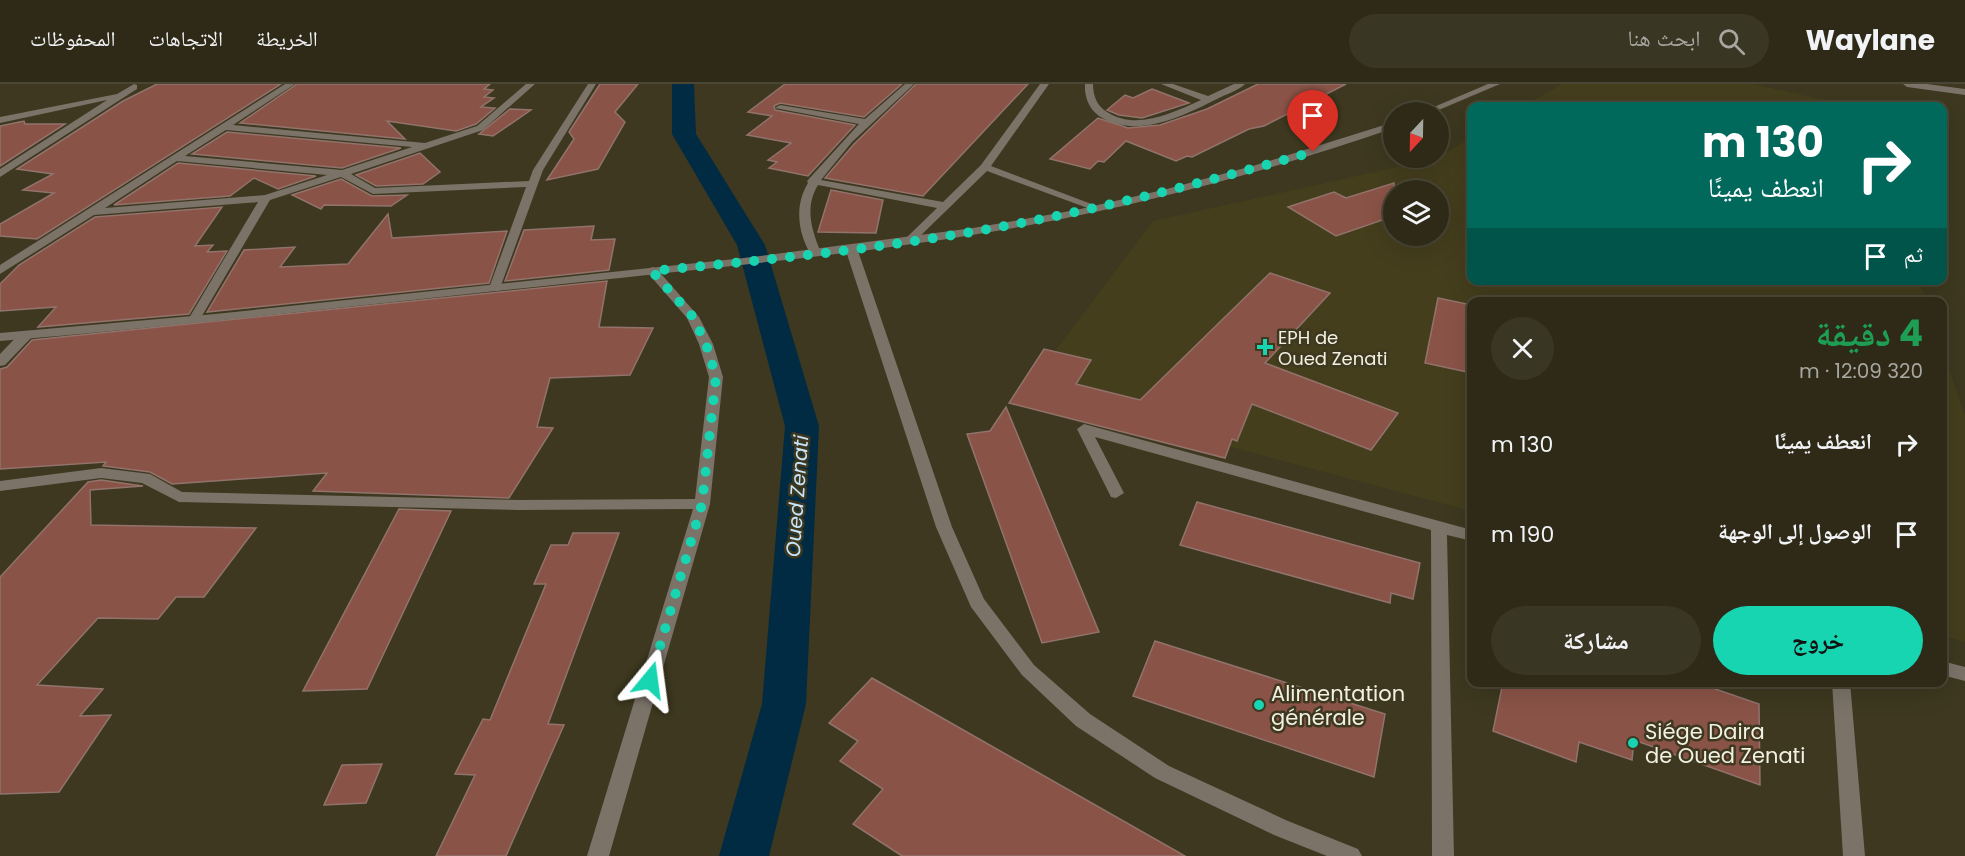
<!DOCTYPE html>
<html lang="ar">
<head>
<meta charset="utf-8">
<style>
  :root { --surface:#2e2a17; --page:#3a3624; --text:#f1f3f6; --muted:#a7a7a1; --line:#494636; --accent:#18d5b2 }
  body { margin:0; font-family:Poppins,"Noto Naskh Arabic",sans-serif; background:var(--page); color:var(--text); direction:rtl; height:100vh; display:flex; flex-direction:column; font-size:22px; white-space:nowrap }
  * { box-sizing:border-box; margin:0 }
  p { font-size:20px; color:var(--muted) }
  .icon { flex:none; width:33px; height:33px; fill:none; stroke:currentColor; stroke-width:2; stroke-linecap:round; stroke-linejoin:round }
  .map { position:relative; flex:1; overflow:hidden; direction:ltr }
  .details { position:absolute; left:1467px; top:213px; width:480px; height:390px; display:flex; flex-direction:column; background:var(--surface); border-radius:12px; box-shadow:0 6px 24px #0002,0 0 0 2px var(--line); direction:rtl }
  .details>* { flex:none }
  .hud { position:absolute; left:1467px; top:18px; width:480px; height:183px; border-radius:12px; box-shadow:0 6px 24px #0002,0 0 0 2px var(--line); direction:rtl; background:#00695c; color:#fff; overflow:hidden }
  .needle { width:39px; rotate:202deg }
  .tools { position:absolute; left:1383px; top:18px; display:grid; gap:12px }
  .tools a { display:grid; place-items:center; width:66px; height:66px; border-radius:50%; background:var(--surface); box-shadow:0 6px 24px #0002,0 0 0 2px var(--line); font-size:30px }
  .pin { position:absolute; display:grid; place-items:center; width:51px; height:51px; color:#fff; margin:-62px -26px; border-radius:50% 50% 50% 0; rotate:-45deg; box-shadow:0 0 6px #0007 }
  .pin .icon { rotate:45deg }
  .me { position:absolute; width:66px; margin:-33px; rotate:16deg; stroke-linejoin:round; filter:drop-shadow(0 0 4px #0008) }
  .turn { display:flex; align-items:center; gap:21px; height:126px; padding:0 24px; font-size:27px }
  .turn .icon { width:78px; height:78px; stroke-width:2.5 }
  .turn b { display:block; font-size:42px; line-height:51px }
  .then { display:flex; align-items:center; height:57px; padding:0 24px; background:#0003; gap:12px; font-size:22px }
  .round { display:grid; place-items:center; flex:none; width:63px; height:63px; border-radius:32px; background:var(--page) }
  .summary { display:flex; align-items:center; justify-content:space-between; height:102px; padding:0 24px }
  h1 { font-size:36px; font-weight:700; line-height:45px; color:#1e9e55 }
  .primary-button { display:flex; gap:12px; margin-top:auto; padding:12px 24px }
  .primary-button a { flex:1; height:69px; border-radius:36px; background:var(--accent); color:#111; font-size:24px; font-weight:700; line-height:69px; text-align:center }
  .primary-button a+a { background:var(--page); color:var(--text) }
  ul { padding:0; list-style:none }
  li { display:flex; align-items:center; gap:18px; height:90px; padding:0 24px }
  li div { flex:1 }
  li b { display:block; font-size:22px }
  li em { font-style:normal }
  header { display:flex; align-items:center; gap:36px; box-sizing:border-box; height:84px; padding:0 30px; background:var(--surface); border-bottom:2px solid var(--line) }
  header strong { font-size:28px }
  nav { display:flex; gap:33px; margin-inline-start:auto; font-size:21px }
  .search { width:420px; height:54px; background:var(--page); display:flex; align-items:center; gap:15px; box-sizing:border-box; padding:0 21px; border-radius:33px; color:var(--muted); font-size:22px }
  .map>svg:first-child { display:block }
</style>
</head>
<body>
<header>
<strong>Waylane</strong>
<div class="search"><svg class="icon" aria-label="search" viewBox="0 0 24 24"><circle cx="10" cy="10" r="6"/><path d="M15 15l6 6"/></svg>ابحث هنا</div>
<nav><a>الخريطة</a><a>الاتجاهات</a><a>المحفوظات</a></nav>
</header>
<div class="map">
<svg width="1965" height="772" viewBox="0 0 1965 772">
  <rect width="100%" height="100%" fill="#3d381f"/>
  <g fill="#443e1d" fill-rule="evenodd">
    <polygon points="1562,0 1753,0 1853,22 1524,22"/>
    <path d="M 1471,53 L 1472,196 L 1919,196 L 1926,217 L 1472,218 L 1471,427 L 1024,308 L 1153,137 L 1438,74 ZM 1394,106 L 1438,106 L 1438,152 L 1394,152 Z"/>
    <polygon points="1942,265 1965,331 1965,558 1943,552"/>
  </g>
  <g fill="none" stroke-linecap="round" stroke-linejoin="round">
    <polygon fill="#002b42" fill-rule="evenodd" points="672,0 694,0 696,50 765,161 819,342 806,620 769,772 719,772 762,620 785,342 737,161 672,50"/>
  </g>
  <g fill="#8a5347" stroke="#91736c" stroke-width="1.5">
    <polygon points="157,0 281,0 37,155 0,152 0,140 54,109 23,106 53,90 17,85 123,17"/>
    <polygon points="297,0 490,0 484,5 493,6 484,13 494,14 481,23 495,24 476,40 456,47 387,37 405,55 240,39"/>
    <polygon points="600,0 638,0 615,28 625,38 598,85 547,96 574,55 569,48"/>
    <polygon points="785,0 902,0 864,33 780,19 774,22 775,26 855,41 808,92 769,84 777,78 768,76 791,59 747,51 772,32 748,28"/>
    <polygon points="916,0 1028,0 923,112 825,94 854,60"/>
    <polygon points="1258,0 1346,0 1264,42 1249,45 1192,73 1187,72 1176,77 1126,57 1104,78 1098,77 1090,85 1050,75 1098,34 1128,44 1160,41 1207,25"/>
    <polygon points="1152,5 1189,19 1142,34 1119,31 1107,26 1125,11 1133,14"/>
    <polygon points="510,25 531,26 493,52 479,50"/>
    <polygon points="24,37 25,40 65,40 0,82 0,42"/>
    <polygon points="227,48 401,64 342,84 192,70"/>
    <polygon points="420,69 440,88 423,100 376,102 356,91"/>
    <polygon points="178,79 316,92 278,105 254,94 230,112 114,121"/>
    <polygon points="341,95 372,112 407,111 391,122 324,121 321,125 292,111"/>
    <polygon points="1394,99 1394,132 1336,152 1288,123 1334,108 1346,114"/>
    <polygon points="831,106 883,116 876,149 818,148"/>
    <polygon points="222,123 195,162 213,161 207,168 227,167 189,230 38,243 56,223 0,227 0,200 19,181 95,133"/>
    <polygon points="388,130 392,154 507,147 489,199 207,228 244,166 295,163 280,183 348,180"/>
    <polygon points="594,142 591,156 615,155 609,186 505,197 524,146"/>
    <polygon points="1270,189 1330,209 1265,279 1398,329 1371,366 1252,320 1237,357 1232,355 1225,374 1009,319 1044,265 1091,276 1076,300 1140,316"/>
    <polygon points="607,197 599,243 653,244 630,291 550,294 537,343 553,344 509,414 313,407 327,389 172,400 150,388 103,382 106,378 0,385 0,285 7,283 32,256"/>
    <polygon points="1438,214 1472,221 1472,289 1425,279"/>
    <polygon points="1006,323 1099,548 1042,559 967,350 990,347"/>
    <polygon points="101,396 143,402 90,406 91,441 256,444 204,513 176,513 158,535 98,534 37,601 103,605 80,632 111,631 59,708 0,710 0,493 88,398"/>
    <polygon points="1197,418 1420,479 1413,515 1391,509 1390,519 1180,461"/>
    <polygon points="399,425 451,427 367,605 303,607"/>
    <polygon points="573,449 619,449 548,640 564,641 506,772 436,772 475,691 455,690 483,635 490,636 546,500 534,500 551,461 568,461"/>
    <polygon points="1155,557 1385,630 1374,693 1133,612"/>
    <polygon points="872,594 1185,772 902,772 853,740 883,705 840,677 858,657 829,639"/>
    <polygon points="1503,598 1695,598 1759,620 1760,701 1634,656 1632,676 1579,658 1576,678 1493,647"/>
    <polygon points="382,680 366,719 324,721 342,681"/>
  </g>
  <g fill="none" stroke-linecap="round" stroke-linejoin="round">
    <g fill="#7b7268" fill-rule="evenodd">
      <polygon points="134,0 137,1 137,5 0,93 0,85 107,16 0,39 0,33 117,10"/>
      <path d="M 285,0 L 295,0 L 233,41 L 425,59 L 477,42 L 526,0 L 535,0 L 483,46 L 351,90 L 375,104 L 529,97 L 533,86 L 588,0 L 596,0 L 543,86 L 499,207 L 491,207 L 489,204 L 526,103 L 373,110 L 341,93 L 270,116 L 199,237 L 191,237 L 189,234 L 258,118 L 94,131 L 0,190 L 0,181 ZM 226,46 L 412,63 L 342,86 L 185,72 ZM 177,77 L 327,91 L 265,111 L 105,124 Z"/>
      <path d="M 905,0 L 914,0 L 852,58 L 821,96 L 943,118 L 981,81 L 1040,0 L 1049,0 L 991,82 L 1102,124 L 1093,126 L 987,87 L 913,159 L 905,159 L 905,155 L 937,124 L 818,101 C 804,124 812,146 821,169 L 815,172 L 811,171 C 798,149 794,122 808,99 L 807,97 L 859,40 L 775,24 L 780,21 L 865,35 Z"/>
      <path d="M 1085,0 L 1093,0 C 1093,12 1097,22 1107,28 C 1136,47 1172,29 1201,16 L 1161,0 L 1173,0 L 1208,12 L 1234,0 L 1245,0 C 1238,7 1226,10 1217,15 C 1183,32 1136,56 1099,32 C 1089,25 1084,12 1085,0 Z"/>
      <polygon points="1903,0 1927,0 1965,5 1965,11 1907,3"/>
      <polygon points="851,161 857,164 952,443 984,515 1034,581 1090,630 1169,682 1288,737 1358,765 1362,772 1327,772 1274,751 1155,694 1076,642 1022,591 971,523 936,443 845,164"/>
      <polygon points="652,183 656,184 699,233 713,260 723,293 710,420 609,772 587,772 693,425 517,426 179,418 142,399 101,394 0,407 0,397 101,384 150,390 182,408 517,416 695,415 709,293 699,260 687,234 646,187"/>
      <polygon points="26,247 32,251 31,254 5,281 0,282 0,270 21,248"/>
      <polygon points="1084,340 1472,446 1472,457 1447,451 1454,772 1432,772 1431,446 1095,353 1124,409 1116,414 1111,413 1077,345"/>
      <polygon points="1942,577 1965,583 1965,597 1942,591"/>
      <polygon points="1832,598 1850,598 1865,772 1843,772"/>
    </g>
    <g fill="#7b7268" fill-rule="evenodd">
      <polygon points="1488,0 1500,0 1434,28 1422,28"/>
      <path d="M 1394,38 L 1394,44 C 1275,85 1154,118 1030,141 C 879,169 725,182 572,199 C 382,219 191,241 0,257 L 0,249 L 215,230 L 744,174 L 973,144 L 1076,126 L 1167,105 L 1256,81 Z"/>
    </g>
  </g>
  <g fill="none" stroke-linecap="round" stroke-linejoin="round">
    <path stroke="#18d5b2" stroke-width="10" stroke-dasharray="0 18" d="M 650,596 L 702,420 L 716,293 L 706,260 L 693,233 L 652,187 C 778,175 907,162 1031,137 C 1126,119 1220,94 1313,68"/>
  </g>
  <g fill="#18d5b2" stroke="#3d381f" stroke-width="2">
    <path d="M1262 254h6v6h6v6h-6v6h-6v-6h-6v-6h6z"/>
    <circle cx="1259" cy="621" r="6"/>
    <circle cx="1633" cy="659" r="6"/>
  </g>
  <g text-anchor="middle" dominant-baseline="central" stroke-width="5" stroke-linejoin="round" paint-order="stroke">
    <g font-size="18" fill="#f2f0e1" stroke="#3d381f" text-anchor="start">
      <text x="1278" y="253">EPH de<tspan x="1278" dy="21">Oued Zenati</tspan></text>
    </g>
    <g font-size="20" font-style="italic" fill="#c7e5fa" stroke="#3d381f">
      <text transform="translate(797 412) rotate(-86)">Oued Zenati</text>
    </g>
    <g font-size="21" fill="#f2f0e1" stroke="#3d381f" text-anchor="start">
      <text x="1271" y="609">Alimentation<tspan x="1271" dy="24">générale</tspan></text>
      <text x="1645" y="647">Siége Daira<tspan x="1645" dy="24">de Oued Zenati</tspan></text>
    </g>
  </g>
</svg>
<div class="tools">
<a><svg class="needle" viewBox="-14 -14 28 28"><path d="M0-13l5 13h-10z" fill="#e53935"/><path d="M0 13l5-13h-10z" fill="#a7a7a1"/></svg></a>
<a><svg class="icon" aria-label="layers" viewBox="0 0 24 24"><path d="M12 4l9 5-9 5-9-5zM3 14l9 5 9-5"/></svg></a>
</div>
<div class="pin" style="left:1313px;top:68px;background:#d93025"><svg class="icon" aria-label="arrive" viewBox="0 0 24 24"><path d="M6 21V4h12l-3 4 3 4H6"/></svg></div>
<svg class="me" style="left:650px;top:596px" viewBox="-20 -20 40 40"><path d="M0-17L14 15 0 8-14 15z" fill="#18d5b2" stroke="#fff" stroke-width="4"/></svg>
<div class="hud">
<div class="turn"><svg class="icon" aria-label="right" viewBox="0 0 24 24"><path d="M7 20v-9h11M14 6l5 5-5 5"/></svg><div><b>130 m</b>انعطف يمينًا</div></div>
<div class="then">ثم<svg class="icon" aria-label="arrive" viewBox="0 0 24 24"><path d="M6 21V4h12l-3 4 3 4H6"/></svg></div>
</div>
<section class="details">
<div class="summary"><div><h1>4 دقيقة</h1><p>320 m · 12:09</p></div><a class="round"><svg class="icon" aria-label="close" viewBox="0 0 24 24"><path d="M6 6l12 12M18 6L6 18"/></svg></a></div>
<ul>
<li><svg class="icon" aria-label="right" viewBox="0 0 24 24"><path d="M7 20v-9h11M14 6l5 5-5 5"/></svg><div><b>انعطف يمينًا</b></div><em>130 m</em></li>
<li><svg class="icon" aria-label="arrive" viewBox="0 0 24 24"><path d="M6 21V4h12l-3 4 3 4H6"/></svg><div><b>الوصول إلى الوجهة</b></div><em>190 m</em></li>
</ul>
<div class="primary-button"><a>خروج</a><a>مشاركة</a></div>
</section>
</div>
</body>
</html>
